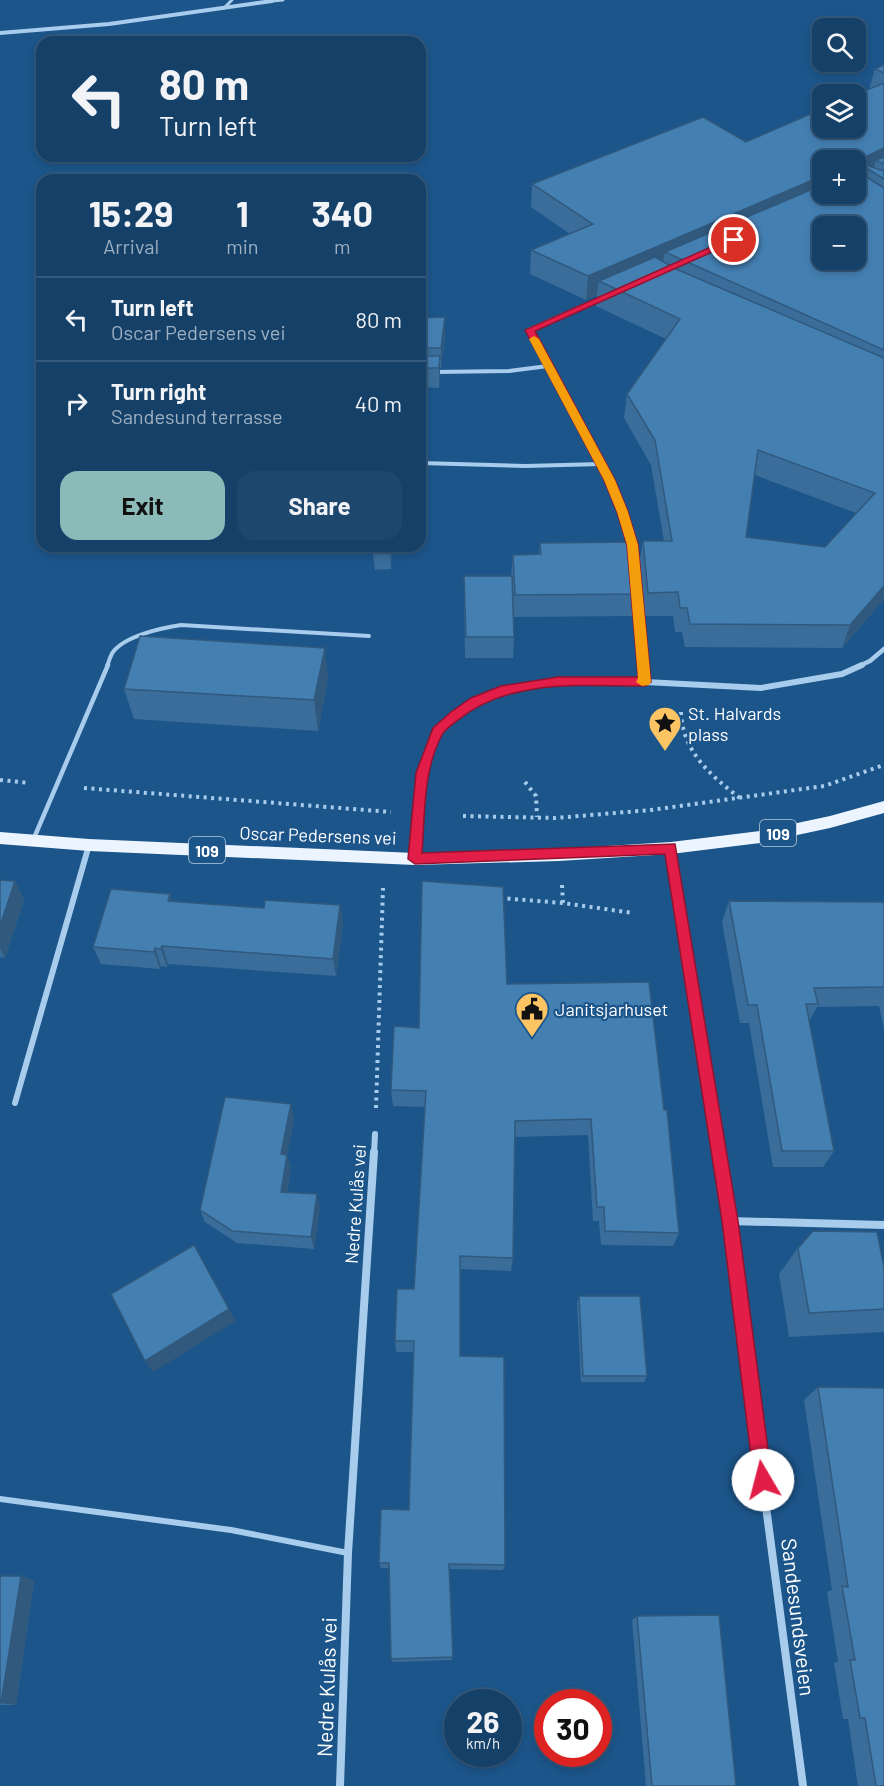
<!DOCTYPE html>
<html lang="en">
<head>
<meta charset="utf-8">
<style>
  :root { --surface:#154068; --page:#1e476e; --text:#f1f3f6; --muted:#9dafc0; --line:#34597c; --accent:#8bbbb9 }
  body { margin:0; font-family:Barlow,sans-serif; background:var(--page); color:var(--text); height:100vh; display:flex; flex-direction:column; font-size:22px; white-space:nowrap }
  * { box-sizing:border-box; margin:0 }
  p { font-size:20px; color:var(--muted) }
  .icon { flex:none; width:33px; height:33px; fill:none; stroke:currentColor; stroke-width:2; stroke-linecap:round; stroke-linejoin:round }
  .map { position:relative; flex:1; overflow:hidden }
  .panel { position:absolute; left:36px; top:174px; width:390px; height:378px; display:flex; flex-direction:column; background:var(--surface); border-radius:18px; box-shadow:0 3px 9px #0003,0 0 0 2px var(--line) }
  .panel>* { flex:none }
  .guide { position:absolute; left:36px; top:36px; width:390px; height:126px; border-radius:18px; box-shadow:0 3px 9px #0003,0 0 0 2px var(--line); background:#154068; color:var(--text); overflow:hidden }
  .tools { position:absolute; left:812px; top:18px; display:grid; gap:12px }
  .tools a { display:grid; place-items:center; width:54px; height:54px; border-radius:12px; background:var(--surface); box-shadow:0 3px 9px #0003,0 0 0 2px var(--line); font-size:30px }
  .speed { position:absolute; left:444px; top:1689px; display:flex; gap:12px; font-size:30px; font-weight:700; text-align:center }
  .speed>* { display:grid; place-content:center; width:78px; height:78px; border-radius:50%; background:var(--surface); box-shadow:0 3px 9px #0003,0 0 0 2px var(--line); line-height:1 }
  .speed small { font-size:15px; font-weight:400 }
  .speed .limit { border:9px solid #d22; background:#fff; color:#111 }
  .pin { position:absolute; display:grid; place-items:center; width:51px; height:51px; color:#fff; margin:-26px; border:3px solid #fff; border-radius:50%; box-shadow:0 2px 6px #0007 }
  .me { position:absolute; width:66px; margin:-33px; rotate:352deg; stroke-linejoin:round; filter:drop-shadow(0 0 4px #0008) }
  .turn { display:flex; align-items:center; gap:21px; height:126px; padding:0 24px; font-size:27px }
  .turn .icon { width:78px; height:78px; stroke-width:2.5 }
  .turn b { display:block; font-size:42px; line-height:51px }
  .eta { display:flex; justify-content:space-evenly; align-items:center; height:102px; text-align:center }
  .eta b { font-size:36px; font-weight:700; line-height:42px }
  .cta { display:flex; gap:12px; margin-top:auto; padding:12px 24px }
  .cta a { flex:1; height:69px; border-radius:18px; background:var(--accent); color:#111; font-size:24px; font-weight:700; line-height:69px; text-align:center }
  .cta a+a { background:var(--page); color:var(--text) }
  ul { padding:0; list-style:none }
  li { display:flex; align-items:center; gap:18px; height:84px; padding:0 24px; border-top:2px solid var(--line) }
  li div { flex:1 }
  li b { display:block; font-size:22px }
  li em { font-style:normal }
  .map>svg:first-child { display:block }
</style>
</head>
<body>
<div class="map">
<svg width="884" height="1786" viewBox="0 0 884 1786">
  <rect width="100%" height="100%" fill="#1c558a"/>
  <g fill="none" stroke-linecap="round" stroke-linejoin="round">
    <g stroke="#a7ccec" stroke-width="4" stroke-dasharray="3 4.5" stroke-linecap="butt">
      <path d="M 681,712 C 682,751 711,776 740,798"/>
      <polyline points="0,780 29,783"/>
      <polyline points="525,782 536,796 537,817"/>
      <polyline points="84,788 391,812"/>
      <polyline points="463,816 555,818 651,810 824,786 884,765"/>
      <polyline points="562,885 563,903"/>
      <polyline points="500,898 563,903 633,913"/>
      <polyline points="376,1108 383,888"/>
    </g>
    <g stroke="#a7ccec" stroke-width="3">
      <polyline points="272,1 283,0"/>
      <polyline points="224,8 232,0"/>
    </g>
    <g stroke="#a7ccec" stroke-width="4">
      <polyline points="434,372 509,371 548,366"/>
      <polyline points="420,463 525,466 601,464"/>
      <path d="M 107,666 C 109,662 110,656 113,652 C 125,636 161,628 181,625 L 369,636"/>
    </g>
    <polyline stroke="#a7ccec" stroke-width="4.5" points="34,838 108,665"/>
    <polyline stroke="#a7ccec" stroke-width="6" points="0,1499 231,1530 348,1553"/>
    <polyline stroke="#a7ccec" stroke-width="4" points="0,33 109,24 272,1"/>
    <g stroke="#a7ccec" stroke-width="4.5">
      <path d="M 604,297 L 529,330 C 567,402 610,471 633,550"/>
      <polyline points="637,593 644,666"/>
      <polyline points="859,666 870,661 884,649"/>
    </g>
    <g stroke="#a7ccec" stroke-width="6">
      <polyline points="643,665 645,682"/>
      <polyline points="671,848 719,1154"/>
      <polyline points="415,859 422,773 437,731 476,701 501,691 558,682 645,682 761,688 842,674 862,665"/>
      <polyline points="15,1103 89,845"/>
      <polyline points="374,1154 375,1134"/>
    </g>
    <g stroke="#a7ccec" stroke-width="8">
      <polyline points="719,1152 803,1786"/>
      <polyline points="730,1221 884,1225"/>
      <polyline points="340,1786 348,1553 374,1152"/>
    </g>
    <polygon fill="#ecf5ff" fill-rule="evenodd" points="884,801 884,813 830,828 760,843 671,854 559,861 415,865 89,851 0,844 0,832 89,839 415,853 559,849 671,842 760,831 830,816"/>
  </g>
  <g fill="#3a6d99" fill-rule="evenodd">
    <path d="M 884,65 L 884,599 L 842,648 L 685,647 L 682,632 L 675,632 L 673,616 L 644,616 L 639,565 L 643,541 L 664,541 L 651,465 L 624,418 L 627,394 L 666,339 L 596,306 L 597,295 L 586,300 L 530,274 L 531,250 L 570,234 L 531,207 L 532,184 L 746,142 L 869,89 L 875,69 ZM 822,160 L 855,160 L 855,194 ZM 755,475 L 856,513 L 825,547 L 746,537 Z"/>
    <polygon points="420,318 445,337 441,368 440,368 439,388 420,387"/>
    <polygon points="540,543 639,594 635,616 514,617 512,598 514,637 513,658 465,658 464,576 511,576 513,555 539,554"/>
    <polygon points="372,546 392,546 391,569 375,570"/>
    <polygon points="328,679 318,731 134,719 124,689"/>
    <polygon points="0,880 15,881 24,900 5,958 0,957"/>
    <polygon points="172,901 343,923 336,976 168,964 167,967 161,966 160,969 101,964 93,947"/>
    <polygon points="729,901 884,902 884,1029 879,1006 817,1007 809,1022 834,1151 823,1167 773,1167 749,1023 740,1023 722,922"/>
    <polygon points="507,984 679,1233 673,1246 601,1245 599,1221 593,1221 588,1135 515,1137 513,1258 511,1271 460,1269 460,1356 505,1565 503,1570 449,1569 452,1660 393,1662 391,1659 389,1568 381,1568 379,1563 409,1510 414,1352 396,1352 395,1341 414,1289 425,1107 393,1106 391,1090 419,1028"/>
    <polygon points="294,1118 287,1155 291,1168 287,1192 320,1207 314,1249 237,1243 205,1222 200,1210"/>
    <polygon points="798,1248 884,1267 884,1332 789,1337 779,1274"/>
    <polygon points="579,1296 647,1376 644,1382 581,1382 577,1303"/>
    <polygon points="818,1387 884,1786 858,1786 848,1719 843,1719 834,1663 838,1662 827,1592 832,1590 804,1400"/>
    <polygon points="0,1576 21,1576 34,1581 16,1705 0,1705"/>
    <polygon points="637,1616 736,1786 646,1786 632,1620"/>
  </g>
  <g fill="#30597d">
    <polygon points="884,148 884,164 876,160 873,172 863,166 859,181 857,161"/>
    <polygon points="822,176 822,194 665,252 662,267 599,281 597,295 586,300 588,276"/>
    <polygon points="445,317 445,337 441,368 441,348"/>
    <polygon points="440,356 440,376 439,388 439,368"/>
    <polygon points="390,546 392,546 391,569 390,550"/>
    <polygon points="884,586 884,599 842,648 850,625"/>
    <polygon points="325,648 328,679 318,731 314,700"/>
    <polygon points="15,881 24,900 5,958 0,948 0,926"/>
    <polygon points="170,894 175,912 168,901"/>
    <polygon points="340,905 343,923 336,976 333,959"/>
    <polygon points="162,946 168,964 167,967 161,949"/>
    <polygon points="155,948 161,966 160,969 154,952"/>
    <polygon points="291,1104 294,1118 285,1167 281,1154"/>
    <polygon points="287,1155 291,1168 285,1204 281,1192"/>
    <polygon points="317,1194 320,1207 314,1249 311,1237"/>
    <polygon points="229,1309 236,1321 153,1372 145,1361"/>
    <polygon points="21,1576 34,1581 16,1705 1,1703"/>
  </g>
  <g fill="#447fb2" stroke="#30597d" stroke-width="1.5" fill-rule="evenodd">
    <polygon points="884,65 884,73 875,69"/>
    <path d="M 884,83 L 884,148 L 857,161 L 859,172 L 884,188 L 884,350 L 665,252 L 822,185 L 822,194 L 855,194 L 855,160 L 822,160 L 822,176 L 588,276 L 531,250 L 593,224 L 532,184 L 703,117 L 746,142 L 822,109 L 822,128 L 855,128 L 855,95 ZM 822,226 L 855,226 L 855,260 L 822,260 Z"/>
    <polygon points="884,157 884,164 876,160"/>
    <polygon points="866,165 884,171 884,179 863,166"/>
    <path d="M 655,257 L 676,269 L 884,358 L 884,586 L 850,625 L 690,624 L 687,608 L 680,608 L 678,592 L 648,593 L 643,541 L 672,541 L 655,440 L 627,394 L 680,319 L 599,281 ZM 758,450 L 875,493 L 825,547 L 746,537 Z"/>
    <polygon points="445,317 441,348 420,348 420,318"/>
    <polygon points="420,356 440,356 439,368 420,368"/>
    <polygon points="634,542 639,594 515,595 513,555 541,554 540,543"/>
    <rect x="374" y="546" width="16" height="4"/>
    <polygon points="464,576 512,576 514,637 466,637"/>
    <polygon points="140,636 325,648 314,700 124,689"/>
    <polygon points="0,880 15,881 0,926"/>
    <polygon points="422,881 503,887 507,984 649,982 664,1110 667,1110 679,1233 605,1231 604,1207 597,1207 591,1119 515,1121 513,1258 460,1256 460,1356 504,1357 505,1565 449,1564 453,1657 391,1659 389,1563 379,1563 381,1509 409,1510 414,1341 395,1341 397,1289 414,1289 426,1091 391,1090 394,1026 419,1028"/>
    <polygon points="111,889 170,894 168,901 264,908 265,900 340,905 333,959 162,946 161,949 155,948 154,952 93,947"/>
    <polygon points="729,901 884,902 884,987 814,988 818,1004 806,1004 834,1151 782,1151 757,1005 748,1005"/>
    <polygon points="225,1097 291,1104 281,1154 287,1155 281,1192 317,1194 311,1237 232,1231 200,1210"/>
    <polygon points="813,1231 877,1232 884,1267 884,1309 809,1313 798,1248"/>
    <polygon points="194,1245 229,1309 145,1361 111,1294"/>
    <polygon points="579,1296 640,1296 647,1376 583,1376"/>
    <polygon points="818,1387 884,1388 884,1786 876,1786 865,1718 860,1718 850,1660 855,1660 842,1586 848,1587"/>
    <polygon points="0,1576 21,1576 1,1703 0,1703"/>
    <polygon points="719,1615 736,1786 652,1786 637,1616"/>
  </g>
  <path fill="#e11d48" stroke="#92132f" stroke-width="1.5" d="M 731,238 L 739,240 L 535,331 L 615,480 L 628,512 L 638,545 L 651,682 L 645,686 C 583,686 510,678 458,720 C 453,724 445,729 442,735 C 423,770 425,814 422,853 L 675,844 L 738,1221 L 772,1480 L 770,1487 L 763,1489 L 757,1487 L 754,1480 L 722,1221 L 665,854 L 415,864 L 408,859 L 416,773 L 433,728 L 451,712 L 471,698 L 501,686 L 558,677 L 638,677 L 627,545 L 617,512 L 604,480 L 525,330 Z"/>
  <polygon fill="#f59e0b" points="534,336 539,339 615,480 628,512 638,545 651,682 649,685 642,686 636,682 638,678 627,545 617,512 604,480 529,339"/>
  <defs>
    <symbol id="sight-pin" viewBox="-11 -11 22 30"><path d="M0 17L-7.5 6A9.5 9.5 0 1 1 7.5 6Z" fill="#fdc464" stroke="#1c558a"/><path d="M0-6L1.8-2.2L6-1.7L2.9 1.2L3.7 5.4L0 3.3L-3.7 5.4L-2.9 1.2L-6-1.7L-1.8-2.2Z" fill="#111"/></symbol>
    <symbol id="civic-pin" viewBox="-11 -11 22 30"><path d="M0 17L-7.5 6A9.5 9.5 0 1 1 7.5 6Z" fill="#fdc464" stroke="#1c558a"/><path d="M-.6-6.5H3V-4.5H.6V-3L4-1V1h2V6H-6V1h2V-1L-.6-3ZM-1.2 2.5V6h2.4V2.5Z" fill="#111"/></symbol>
  </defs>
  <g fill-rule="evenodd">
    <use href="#sight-pin" x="646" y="704" width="38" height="52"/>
    <use href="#civic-pin" x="513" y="990" width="38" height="52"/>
  </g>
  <g text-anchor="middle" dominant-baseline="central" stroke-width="4.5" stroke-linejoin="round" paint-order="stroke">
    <g fill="#1c558a" stroke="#bbccdc" stroke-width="1.5">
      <rect x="760" y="820" width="36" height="26" rx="4.5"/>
      <rect x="189" y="837" width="36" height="26" rx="4.5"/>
    </g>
    <g font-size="16" font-weight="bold" fill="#fff">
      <text x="778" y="833">109</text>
      <text x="207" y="850">109</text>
    </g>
    <g font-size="18" fill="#fff" stroke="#1c558a" text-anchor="start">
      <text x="688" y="713">St. Halvards<tspan x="688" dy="21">plass</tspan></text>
      <text x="555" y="1009">Janitsjarhuset</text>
    </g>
    <g font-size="18" fill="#fff" stroke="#1c558a">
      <text transform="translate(318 835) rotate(2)">Oscar Pedersens vei</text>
      <text transform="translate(355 1204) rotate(-86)">Nedre Kulås vei</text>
    </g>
    <g font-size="21" fill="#fff" stroke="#1c558a">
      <text transform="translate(799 1617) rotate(83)">Sandesundsveien</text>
      <text transform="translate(326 1687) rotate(-88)">Nedre Kulås vei</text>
    </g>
  </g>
</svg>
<div class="tools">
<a><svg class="icon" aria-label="search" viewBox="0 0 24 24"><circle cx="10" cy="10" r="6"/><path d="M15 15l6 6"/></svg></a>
<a><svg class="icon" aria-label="layers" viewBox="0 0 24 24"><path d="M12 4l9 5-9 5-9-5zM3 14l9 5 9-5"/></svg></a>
<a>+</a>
<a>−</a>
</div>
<div class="speed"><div>26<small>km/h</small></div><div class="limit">30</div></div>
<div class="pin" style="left:734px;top:240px;background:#d93025"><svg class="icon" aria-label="arrive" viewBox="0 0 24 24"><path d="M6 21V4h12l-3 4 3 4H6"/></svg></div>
<svg class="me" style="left:763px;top:1480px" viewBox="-20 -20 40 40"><circle r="19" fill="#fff"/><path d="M0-13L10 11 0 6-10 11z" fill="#e11d48"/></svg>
<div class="guide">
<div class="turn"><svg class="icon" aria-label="left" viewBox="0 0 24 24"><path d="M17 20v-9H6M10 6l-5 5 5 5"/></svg><div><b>80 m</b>Turn left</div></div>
</div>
<section class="panel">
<div class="eta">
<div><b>15:29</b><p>Arrival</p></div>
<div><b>1</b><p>min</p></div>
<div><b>340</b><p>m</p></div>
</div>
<ul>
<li><svg class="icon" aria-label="left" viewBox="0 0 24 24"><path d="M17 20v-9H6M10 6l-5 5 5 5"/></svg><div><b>Turn left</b><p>Oscar Pedersens vei</p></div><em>80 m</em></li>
<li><svg class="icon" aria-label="right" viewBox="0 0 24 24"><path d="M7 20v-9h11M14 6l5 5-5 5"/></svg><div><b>Turn right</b><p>Sandesund terrasse</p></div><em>40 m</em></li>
</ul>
<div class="cta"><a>Exit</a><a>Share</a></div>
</section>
</div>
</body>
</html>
